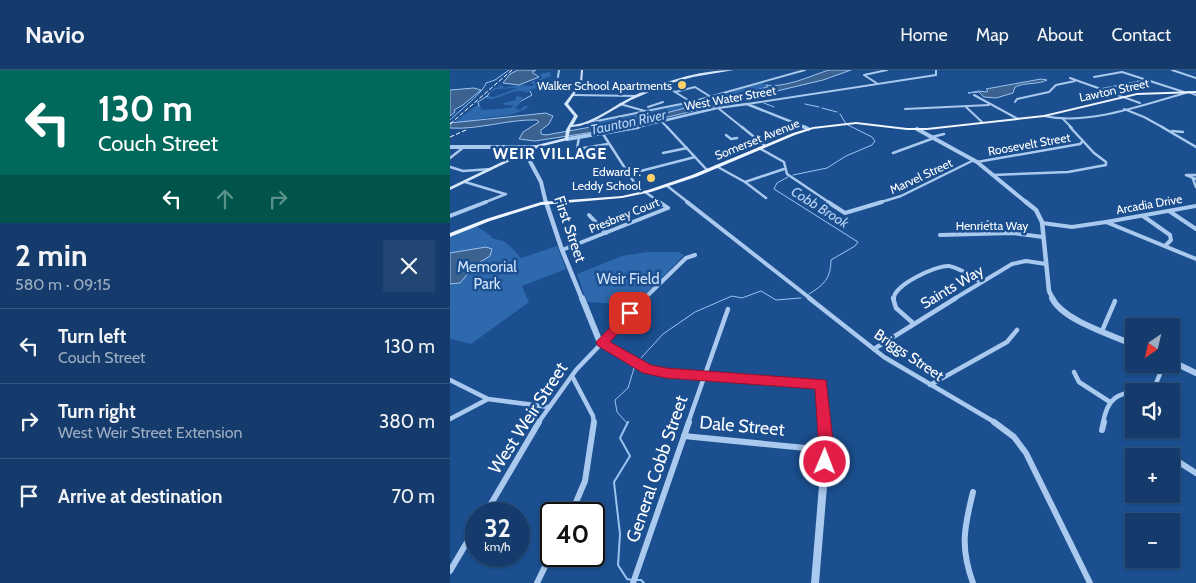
<!DOCTYPE html>
<html lang="en">
<head>
<meta charset="utf-8">
<style>
  :root { --surface:#143b6b; --page:#214673; --text:#f1f3f6; --muted:#9dadc1; --line:#33557e }
  body { margin:0; font-family:Cabin,sans-serif; background:var(--page); color:var(--text); height:100vh; display:flex; flex-direction:column; font-size:19px; white-space:nowrap }
  * { box-sizing:border-box; margin:0 }
  p { font-size:16px; color:var(--muted) }
  .icon { flex:none; width:28px; height:28px; fill:none; stroke:currentColor; stroke-width:2; stroke-linecap:round; stroke-linejoin:round }
  .map { position:relative; flex:1; overflow:hidden }
  .panel { display:flex; flex-direction:column; background:var(--surface); width:450px }
  .panel>* { flex:none }
  .banner { background:#00695c; color:#fff; overflow:hidden }
  .needle { width:32px; rotate:214deg }
  .fabs { position:absolute; left:675px; top:248px; display:grid; gap:10px }
  .fabs a { display:grid; place-items:center; width:55px; height:55px; border-radius:0px; background:var(--surface); box-shadow:0 1px 4px #0004,0 0 0 1px var(--line); font-size:25px }
  .speed { position:absolute; left:15px; top:432px; display:flex; gap:10px; font-size:25px; font-weight:700; text-align:center }
  .speed>* { display:grid; place-content:center; width:65px; height:65px; border-radius:50%; background:var(--surface); box-shadow:0 1px 4px #0004,0 0 0 1px var(--line); line-height:1 }
  .speed small { font-size:12px; font-weight:400 }
  .speed .limit { border:2px solid #111; border-radius:8px; background:#fff; color:#111 }
  .pin { position:absolute; display:grid; place-items:center; width:42px; height:42px; color:#fff; margin:-21px; border-radius:10px; box-shadow:0 2px 8px #0006 }
  .me { position:absolute; width:55px; margin:-28px; rotate:1deg; stroke-linejoin:round; filter:drop-shadow(0 0 4px #0008) }
  .turn { display:flex; align-items:center; gap:18px; height:105px; padding:0 15px; font-size:22px }
  .turn .icon { width:65px; height:65px; stroke-width:2.5 }
  .turn b { display:block; font-size:35px; line-height:42px }
  .lanes { display:flex; align-items:center; height:48px; padding:0 15px; background:#0003; justify-content:center; gap:25px; direction:ltr }
  .lanes .off { opacity:.35 }
  .round { display:grid; place-items:center; flex:none; width:52px; height:52px; border-radius:0px; background:var(--page) }
  .summary { display:flex; align-items:center; justify-content:space-between; height:85px; padding:0 15px }
  h1 { font-size:30px; font-weight:700; line-height:38px }
  ul { padding:0; list-style:none }
  li { display:flex; align-items:center; gap:15px; height:75px; padding:0 15px; border-top:1px solid var(--line) }
  li div { flex:1 }
  li b { display:block; font-size:19px }
  li em { font-style:normal }
  header { display:flex; align-items:center; gap:30px; box-sizing:border-box; height:70px; padding:0 25px; background:var(--surface); border-bottom:1px solid var(--line) }
  header strong { font-size:24px }
  nav { display:flex; gap:28px; margin-inline-start:auto; font-size:18px }
  main { display:flex; flex:1; min-height:0 }
  .map>svg:first-child { display:block }
</style>
</head>
<body>
<header>
<strong>Navio</strong>
<nav><a>Home</a><a>Map</a><a>About</a><a>Contact</a></nav>
</header>
<main>
<section class="panel">
<div class="banner">
<div class="turn"><svg class="icon" aria-label="left" viewBox="0 0 24 24"><path d="M17 20v-9H6M10 6l-5 5 5 5"/></svg><div><b>130 m</b>Couch Street</div></div>
<div class="lanes"><svg class="icon" aria-label="left" viewBox="0 0 24 24"><path d="M17 20v-9H6M10 6l-5 5 5 5"/></svg><svg class="icon off" aria-label="ahead" viewBox="0 0 24 24"><path d="M12 20V5M6 11l6-6 6 6"/></svg><svg class="icon off" aria-label="right" viewBox="0 0 24 24"><path d="M7 20v-9h11M14 6l5 5-5 5"/></svg></div>
</div>
<div class="summary"><div><h1>2 min</h1><p>580 m · 09:15</p></div><a class="round"><svg class="icon" aria-label="close" viewBox="0 0 24 24"><path d="M6 6l12 12M18 6L6 18"/></svg></a></div>
<ul>
<li><svg class="icon" aria-label="left" viewBox="0 0 24 24"><path d="M17 20v-9H6M10 6l-5 5 5 5"/></svg><div><b>Turn left</b><p>Couch Street</p></div><em>130 m</em></li>
<li><svg class="icon" aria-label="right" viewBox="0 0 24 24"><path d="M7 20v-9h11M14 6l5 5-5 5"/></svg><div><b>Turn right</b><p>West Weir Street Extension</p></div><em>380 m</em></li>
<li><svg class="icon" aria-label="arrive" viewBox="0 0 24 24"><path d="M6 21V4h12l-3 4 3 4H6"/></svg><div><b>Arrive at destination</b></div><em>70 m</em></li>
</ul>
</section>
<div class="map">
<svg width="746" height="513" viewBox="0 0 746 513">
  <rect width="100%" height="100%" fill="#1b4f8f"/>
  <g fill="#2e69ad">
    <path d="M 100,2 L 101,6 L 92,10 L 95,14 L 92,18 L 81,19 L 77,23 C 64,16 50,31 37,29 L 38,26 L 43,27 L 68,18 L 47,19 L 39,23 L 44,18 L 50,17 L 47,15 L 54,16 L 53,18 L 70,15 L 82,16 L 84,15 L 80,12 L 92,8 L 90,4 Z"/>
    <polygon points="312,13 319,16 297,24 208,45 143,56 142,53 215,39"/>
    <path d="M 66,26 L 73,27 L 70,30 L 71,32 L 65,38 L 70,40 L 74,36 L 79,36 C 64,49 42,45 24,50 L 26,51 L 3,53 L 26,36 L 30,36 L 31,39 L 33,40 L 61,38 L 63,35 L 55,35 L 53,33 L 65,30 Z"/>
    <path d="M 26,156 L 40,165 L 43,169 C 58,170 62,179 71,188 L 107,176 L 116,199 L 72,216 L 79,232 L 21,274 L 0,269 L 0,167 Z"/>
    <polygon points="197,182 229,182 234,185 186,235 137,232 127,204 172,186"/>
  </g>
  <g fill="#3c6290" stroke="#9cc4f0">
    <polygon points="68,0 86,0 82,2 89,7 69,15 53,13 60,4"/>
    <path d="M 379,0 L 401,0 L 373,10 L 176,57 L 85,71 L 69,69 L 73,62 L 89,52 L 87,50 C 58,49 29,60 0,58 L 0,53 L 96,43 L 103,46 L 99,54 L 91,60 L 91,64 L 96,65 L 208,45 L 318,17 L 316,15 C 336,18 360,6 379,0 Z"/>
    <path d="M 591,9 L 597,10 C 587,15 575,12 565,17 L 563,23 L 546,28 L 534,27 L 529,22 L 518,23 L 529,21 L 536,22 L 538,21 L 536,19 Z"/>
    <polygon points="24,18 31,20 13,35 4,40 5,42 0,46 0,20"/>
    <polygon points="36,177 42,179 40,186 25,195 10,213 0,214 0,183"/>
  </g>
  <g fill="none" stroke-linecap="round" stroke-linejoin="round">
    <g stroke="#9cc4f0" stroke-width="1">
      <polyline points="37,27 39,23"/>
      <polyline points="71,31 82,25 80,21"/>
      <polyline points="314,33 324,37"/>
      <polyline points="355,34 369,37"/>
      <polyline points="29,36 28,32 37,26"/>
      <polyline points="372,38 387,42"/>
      <path d="M 0,50 C 9,41 34,22 36,13 L 45,10 L 59,0"/>
      <polyline points="343,105 377,98 396,86 422,75 425,71 422,67 396,54 390,44"/>
      <path d="M 338,107 L 327,113 L 324,119 L 408,172 L 405,176 L 381,190 C 381,208 374,215 359,224"/>
      <polyline points="191,288 213,264 245,242 282,226 292,228 311,221 326,230 351,228"/>
      <polyline points="177,353 167,342 165,330 178,318 185,295"/>
    </g>
    <g stroke="#9cc4f0" stroke-width="2">
      <polyline points="178,352 170,368 180,386 164,412 170,464 168,495 177,509 182,510"/>
      <polyline points="186,510 191,510 194,513"/>
    </g>
    <g stroke="#a9c9ee" stroke-width="2">
      <polyline points="722,0 746,8"/>
      <polyline points="108,7 109,0"/>
      <polyline points="644,7 672,2 734,22"/>
      <polyline points="620,8 690,33"/>
      <polyline points="428,14 414,5 437,0"/>
      <polyline points="214,15 241,32"/>
      <polyline points="99,17 131,15"/>
      <polyline points="652,19 692,11"/>
      <polyline points="225,22 245,17 261,27"/>
      <polyline points="122,25 187,26"/>
      <polyline points="524,25 568,49"/>
      <polyline points="565,32 567,29 599,22 606,15 625,11"/>
      <polyline points="170,34 195,41"/>
      <polyline points="297,34 486,5 486,0"/>
      <polyline points="198,37 213,32"/>
      <polyline points="516,37 532,52"/>
      <polyline points="268,38 293,58"/>
      <polyline points="455,39 539,35"/>
      <polyline points="674,39 694,47 714,58"/>
      <path d="M 594,46 C 639,56 695,34 739,22 L 746,25"/>
      <polyline points="612,48 622,58"/>
      <polyline points="211,51 218,58"/>
      <polyline points="137,53 241,32 355,0"/>
    </g>
    <g stroke="#a9c9ee" stroke-width="2.5">
      <polyline points="217,57 257,100"/>
      <polyline points="292,57 315,76"/>
      <polyline points="712,57 746,77"/>
      <polyline points="722,61 733,62"/>
      <polyline points="153,64 191,123"/>
      <polyline points="276,65 281,69 287,68"/>
      <polyline points="129,67 127,79 158,74"/>
      <polyline points="482,67 494,64"/>
      <polyline points="309,78 334,92 337,104 380,133"/>
      <polyline points="213,83 237,78"/>
      <polyline points="443,83 484,68"/>
      <polyline points="0,88 14,77"/>
      <polyline points="527,92 630,74 633,71"/>
      <polyline points="266,96 295,112 316,128"/>
      <polyline points="0,97 13,101 41,99"/>
      <polyline points="179,104 245,87"/>
      <polyline points="543,105 618,102 656,95 656,92 644,83 620,57"/>
      <polyline points="746,105 736,105 746,109"/>
      <polyline points="743,109 746,117"/>
      <polyline points="15,112 55,124"/>
      <polyline points="295,112 334,99"/>
      <polyline points="216,115 239,133"/>
      <polyline points="195,122 211,133"/>
      <polyline points="33,133 56,124"/>
      <polyline points="428,133 451,126 524,90"/>
    </g>
    <g stroke="#a9c9ee" stroke-width="4">
      <polyline points="209,132 218,138"/>
      <polyline points="237,132 361,229"/>
      <polyline points="378,132 395,143 432,132"/>
      <polyline points="719,141 746,159"/>
      <polyline points="139,145 156,163"/>
      <polyline points="0,146 36,132"/>
      <polyline points="693,146 720,165 721,170 715,176"/>
      <polyline points="538,152 544,163"/>
      <polyline points="656,152 746,136"/>
      <polyline points="592,153 622,157 656,152 746,189"/>
      <polyline points="490,165 563,163 593,167"/>
      <polyline points="112,180 218,138"/>
      <polyline points="194,229 236,188 245,185"/>
      <path d="M 444,229 C 442,216 486,195 499,196 C 510,198 521,206 531,212"/>
      <polyline points="504,229 562,194 576,191 596,194"/>
    </g>
    <g stroke="#a9c9ee" stroke-width="4.5">
      <polyline points="359,228 434,287 546,353"/>
      <polyline points="443,228 446,238 463,253"/>
      <polyline points="652,261 665,231"/>
      <polyline points="424,279 506,228"/>
      <polyline points="624,302 629,312 660,332"/>
      <polyline points="122,306 143,346 144,353"/>
      <polyline points="0,310 38,329 99,337"/>
      <polyline points="480,315 557,272 567,260"/>
      <polyline points="0,349 38,329"/>
      <polyline points="88,353 126,300 195,228"/>
      <polyline points="238,353 278,239"/>
      <path d="M 653,353 C 659,318 677,325 705,316 L 714,294"/>
    </g>
    <g stroke="#a9c9ee" stroke-width="6">
      <polyline points="544,352 564,367 576,383 640,513"/>
      <polyline points="652,360 654,352"/>
      <polyline points="234,366 376,380"/>
      <polyline points="721,387 746,403"/>
      <path d="M 523,422 C 514,458 510,478 523,513"/>
      <polyline points="35,444 89,352"/>
      <polyline points="121,444 135,411 144,352"/>
      <polyline points="0,501 26,457"/>
      <polyline points="87,513 101,484"/>
      <polyline points="183,513 239,352"/>
    </g>
    <polyline stroke="#a9c9ee" stroke-width="2.5" points="183,58 267,38 297,34 357,58"/>
    <g stroke="#a9c9ee" stroke-width="4">
      <polyline points="354,57 358,59"/>
      <polyline points="467,59 527,92 577,133"/>
      <polyline points="117,69 188,57"/>
      <polyline points="0,77 85,77"/>
      <polyline points="75,82 91,112 96,133"/>
    </g>
    <g stroke="#a9c9ee" stroke-width="4.5">
      <polyline points="96,132 112,180 132,229"/>
      <polyline points="576,132 586,140 592,152 599,221 603,229"/>
    </g>
    <g stroke="#a9c9ee" stroke-width="6">
      <polyline points="132,228 149,270 205,302 371,314 374,353"/>
      <path d="M 602,228 C 612,250 662,265 684,275"/>
      <polyline points="721,291 746,303"/>
    </g>
    <polyline stroke="#a9c9ee" stroke-width="8" points="365,513 376,380 374,352"/>
    <path fill="#d6e6fa" fill-rule="evenodd" d="M 131,0 L 133,0 L 132,13 L 118,34 L 128,46 L 123,55 C 144,52 160,38 178,29 C 210,12 248,0 284,0 L 243,7 L 218,14 L 181,30 L 146,50 L 130,56 L 121,57 L 120,60 L 118,70 L 89,77 L 0,120 L 0,117 L 87,75 L 115,68 L 116,60 L 124,46 L 114,34 L 130,13 Z"/>
    <polygon fill="#f0f6ff" fill-rule="evenodd" points="746,21 746,23 687,25 594,47 477,60 457,60 406,54 363,59 345,65 246,107 201,122 172,128 91,135 40,151 0,167 0,163 36,149 91,132 172,126 198,120 242,105 343,63 363,57 406,52 457,58 477,58 594,45 687,23"/>
    <g stroke="#fff" stroke-width="1" stroke-dasharray="4.5 2" stroke-linecap="butt">
      <polyline points="0,54 62,0"/>
      <polyline points="0,67 16,60"/>
    </g>
  </g>
  <polygon fill="#e11d48" stroke="#92132f" points="180,239 184,241 186,243 184,246 160,272 201,295 216,298 376,310 384,380 380,397 375,400 370,397 368,392 369,380 365,319 216,308 193,303 148,276 146,272 176,241"/>
  <g fill="#ffd166" stroke="#1b4f8f" stroke-width="2">
    <circle cx="232" cy="15" r="5"/>
    <circle cx="201" cy="108" r="5"/>
  </g>
  <g text-anchor="middle" dominant-baseline="central" stroke-width="5" stroke-linejoin="round" paint-order="stroke">
    <g font-size="12" fill="#fff" stroke="#1b4f8f" text-anchor="end">
      <text x="222" y="15">Walker School Apartments</text>
      <text x="191" y="101">Edward F.<tspan x="191" dy="14">Leddy School</tspan></text>
    </g>
    <g font-size="12" fill="#fff" stroke="#1b4f8f">
      <text transform="translate(664 20) rotate(-12)">Lawton Street</text>
      <text transform="translate(280 28) rotate(-10)">West Water Street</text>
      <text transform="translate(307 69) rotate(-22)">Somerset Avenue</text>
      <text transform="translate(579 74) rotate(-10)">Roosevelt Street</text>
      <text transform="translate(471 106) rotate(-25)">Marvel Street</text>
      <text transform="translate(699 134) rotate(-10)">Arcadia Drive</text>
      <text transform="translate(174 145) rotate(-22)">Presbrey Court</text>
      <text x="542" y="155">Henrietta Way</text>
    </g>
    <g font-size="14" font-style="italic" fill="#b5d3f5" stroke="#1b4f8f">
      <text transform="translate(178 52) rotate(-12)">Taunton River</text>
      <text transform="translate(370 137) rotate(32)">Cobb Brook</text>
    </g>
    <g font-size="15" fill="#fff" stroke="#1b4f8f">
      <text transform="translate(120 159) rotate(71)">First Street</text>
      <text transform="translate(502 217) rotate(-31)">Saints Way</text>
      <text transform="translate(459 285) rotate(34)">Briggs Street</text>
    </g>
    <g font-size="15" fill="#cfe3fa" stroke="#1b4f8f">
      <text x="37" y="197">Memorial<tspan x="37" dy="17">Park</tspan></text>
      <text x="178" y="209">Weir Field</text>
    </g>
    <g font-size="16" font-weight="bold" letter-spacing="1" fill="#fff" stroke="#1b4f8f">
      <text x="100" y="83">WEIR VILLAGE</text>
    </g>
    <g font-size="18" fill="#fff" stroke="#1b4f8f">
      <text transform="translate(78 348) rotate(-57)">West Weir Street</text>
      <text transform="translate(292 356) rotate(5)">Dale Street</text>
      <text transform="translate(207 399) rotate(-71)">General Cobb Street</text>
    </g>
  </g>
</svg>
<div class="fabs">
<a><svg class="needle" viewBox="-14 -14 28 28"><path d="M0-13l5 13h-10z" fill="#e53935"/><path d="M0 13l5-13h-10z" fill="#9dadc1"/></svg></a>
<a><svg class="icon" aria-label="sound" viewBox="0 0 24 24"><path d="M4 9h4l5-4v14l-5-4H4zM17 9q2 3 0 6"/></svg></a>
<a>+</a>
<a>−</a>
</div>
<div class="speed"><div>32<small>km/h</small></div><div class="limit">40</div></div>
<div class="pin" style="left:180px;top:243px;background:#d93025"><svg class="icon" aria-label="arrive" viewBox="0 0 24 24"><path d="M6 21V4h12l-3 4 3 4H6"/></svg></div>
<svg class="me" style="left:375px;top:392px" viewBox="-20 -20 40 40"><circle r="17" fill="#e11d48" stroke="#fff" stroke-width="3"/><path d="M0-11L8 9 0 5-8 9z" fill="#fff"/></svg>
</div>
</main>
</body>
</html>
